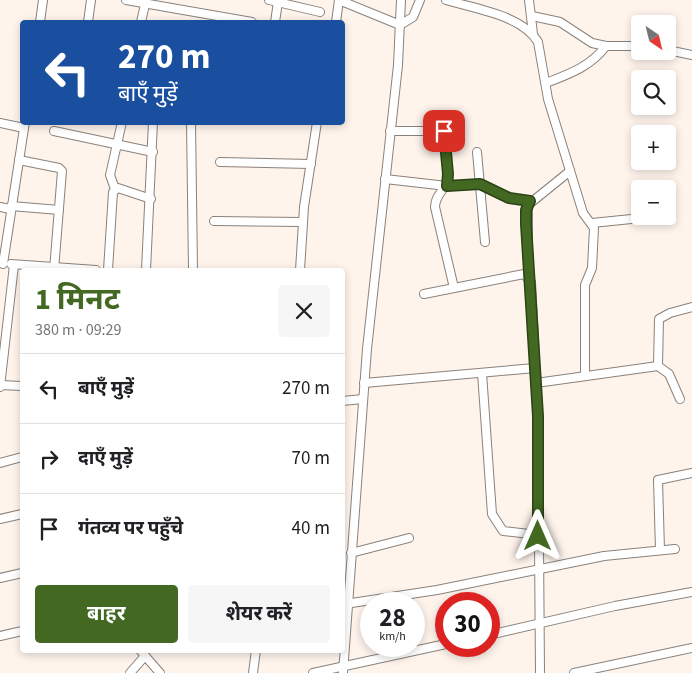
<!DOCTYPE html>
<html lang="hi">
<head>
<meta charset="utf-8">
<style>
  :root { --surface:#fff; --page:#f6f6f6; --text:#202124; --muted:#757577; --line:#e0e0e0; --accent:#426821 }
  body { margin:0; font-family:"Source Sans 3","Noto Sans Devanagari",sans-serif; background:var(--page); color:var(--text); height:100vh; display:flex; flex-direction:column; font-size:19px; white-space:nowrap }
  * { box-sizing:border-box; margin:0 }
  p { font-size:16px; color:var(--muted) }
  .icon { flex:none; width:28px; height:28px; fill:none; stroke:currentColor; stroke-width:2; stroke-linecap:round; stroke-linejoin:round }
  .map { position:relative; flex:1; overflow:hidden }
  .sheet { position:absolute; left:20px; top:268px; width:325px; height:385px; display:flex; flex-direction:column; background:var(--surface); border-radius:5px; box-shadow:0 2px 8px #0003 }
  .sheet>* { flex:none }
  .top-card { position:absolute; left:20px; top:20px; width:325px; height:105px; border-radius:5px; box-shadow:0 2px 8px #0003; background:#1a4fa0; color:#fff; overflow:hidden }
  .needle { width:32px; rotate:145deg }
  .buttons { position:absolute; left:631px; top:15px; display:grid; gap:10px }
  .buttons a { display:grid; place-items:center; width:45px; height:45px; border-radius:5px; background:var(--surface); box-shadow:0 2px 8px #0003; font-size:25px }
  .speed { position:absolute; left:360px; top:592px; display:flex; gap:10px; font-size:25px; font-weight:700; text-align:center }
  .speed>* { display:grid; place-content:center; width:65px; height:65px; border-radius:50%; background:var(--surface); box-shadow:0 2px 8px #0003; line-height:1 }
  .speed small { font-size:12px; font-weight:400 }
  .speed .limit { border:8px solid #d22; background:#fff; color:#111 }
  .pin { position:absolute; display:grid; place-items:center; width:42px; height:42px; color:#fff; margin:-21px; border-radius:10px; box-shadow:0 2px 8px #0006 }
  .me { position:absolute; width:55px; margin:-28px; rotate:0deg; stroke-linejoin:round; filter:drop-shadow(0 0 4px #0008) }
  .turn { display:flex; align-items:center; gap:18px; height:105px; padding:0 15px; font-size:22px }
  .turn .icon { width:65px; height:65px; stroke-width:2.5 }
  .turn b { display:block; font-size:35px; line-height:42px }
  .round { display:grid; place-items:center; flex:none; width:52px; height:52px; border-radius:5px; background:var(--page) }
  .headline { display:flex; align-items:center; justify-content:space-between; height:85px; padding:0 15px }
  h1 { font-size:30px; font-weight:700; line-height:38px; color:var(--accent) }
  .primary-button { display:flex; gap:10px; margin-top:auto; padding:10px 15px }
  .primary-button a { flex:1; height:58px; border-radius:5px; background:var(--accent); color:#fff; font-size:20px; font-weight:700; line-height:58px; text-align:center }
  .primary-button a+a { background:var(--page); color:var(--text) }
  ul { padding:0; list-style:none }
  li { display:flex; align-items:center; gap:15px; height:70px; padding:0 15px; border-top:1px solid var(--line) }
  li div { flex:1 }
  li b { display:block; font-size:19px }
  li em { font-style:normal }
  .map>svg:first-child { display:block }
</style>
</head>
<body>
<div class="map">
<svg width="692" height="673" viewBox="0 0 692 673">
  <rect width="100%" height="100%" fill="#fef4ec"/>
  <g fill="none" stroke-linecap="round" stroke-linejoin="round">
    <defs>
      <g id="minor">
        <polyline points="126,0 252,22"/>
        <polyline points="269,0 320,12"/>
        <polyline points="339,0 400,25 413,17 420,0"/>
        <path d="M 446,0 C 475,9 522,15 538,42 L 548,99 L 583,213 L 594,228 L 592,268 L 585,285 L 585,376"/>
        <polyline points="529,0 533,34"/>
        <polyline points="532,16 560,22 592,43 606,46 640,46"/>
        <polyline points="40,22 43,0"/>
        <polyline points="88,22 91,0"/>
        <polyline points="141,22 146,0"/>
        <polyline points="275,22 278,2"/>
        <polyline points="336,22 339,0"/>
        <polyline points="668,50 692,55"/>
        <path d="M 546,83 C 569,74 590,67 606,46"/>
        <path d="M 443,121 L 448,178 C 446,190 435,194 435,207 L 454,288"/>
        <polyline points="191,122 193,270"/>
        <polyline points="0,123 24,128"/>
        <polyline points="54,131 153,152"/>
        <polyline points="390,131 444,131"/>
        <polyline points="477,152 485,242"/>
        <polyline points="19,160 59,168 62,171 54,270"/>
        <polyline points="220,162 311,164"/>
        <polyline points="385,179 447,186 480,184 509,198 530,201"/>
        <polyline points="115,189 110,175 122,122"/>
        <polyline points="11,206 59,210"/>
        <polyline points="0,207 10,209"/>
        <polyline points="214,221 303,222"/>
        <polyline points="592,223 661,216"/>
        <polyline points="3,264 25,122"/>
        <polyline points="11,264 96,270"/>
        <polyline points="108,270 113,192 118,188 151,199"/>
        <polyline points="146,270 153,122"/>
        <polyline points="300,270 304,207 317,122"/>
        <polyline points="528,276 528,205 570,171"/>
        <polyline points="424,294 524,274 531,282 538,416 540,673"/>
        <polyline points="658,366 659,319 670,313 692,307"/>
        <polyline points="482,373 492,514 503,531 538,535"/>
        <polyline points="364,383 535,368"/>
        <polyline points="536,383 658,366 669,374 680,399"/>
        <polyline points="0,385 22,386"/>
        <polyline points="0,387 14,265"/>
        <polyline points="342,401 363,399"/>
        <polyline points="0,463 22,457"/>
        <polyline points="0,519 22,514"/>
        <polyline points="660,550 658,480 692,473"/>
        <polyline points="351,553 409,538"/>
        <polyline points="0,578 22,573"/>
        <polyline points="345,604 437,590 604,556 675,549"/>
        <polyline points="489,635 615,606 692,592"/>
        <polyline points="0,636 22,631"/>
        <polyline points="140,650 160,673"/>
        <polyline points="130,673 145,656"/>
        <polyline points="253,673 256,650"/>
        <polyline points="313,673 446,644"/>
        <polyline points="343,673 367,349 398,65 401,0"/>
        <polyline points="574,673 692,648"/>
      </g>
    </defs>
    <use href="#minor" stroke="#8a817a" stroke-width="10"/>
    <use href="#minor" stroke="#fff" stroke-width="8"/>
  </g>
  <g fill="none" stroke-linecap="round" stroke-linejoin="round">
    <defs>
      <polyline id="route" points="444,131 448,174 447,186 480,184 509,198 530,201 526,210 526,224 538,416 538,536"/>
    </defs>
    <use href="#route" stroke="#2b4415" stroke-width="12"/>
    <use href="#route" stroke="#426821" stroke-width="9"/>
  </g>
</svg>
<div class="buttons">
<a><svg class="needle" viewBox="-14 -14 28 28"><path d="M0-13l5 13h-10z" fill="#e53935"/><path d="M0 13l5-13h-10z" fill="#757577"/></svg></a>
<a><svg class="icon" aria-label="search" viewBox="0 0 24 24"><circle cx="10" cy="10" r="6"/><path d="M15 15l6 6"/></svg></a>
<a>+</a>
<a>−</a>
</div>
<div class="speed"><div>28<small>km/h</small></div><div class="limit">30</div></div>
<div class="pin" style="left:444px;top:131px;background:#d93025"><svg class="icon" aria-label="arrive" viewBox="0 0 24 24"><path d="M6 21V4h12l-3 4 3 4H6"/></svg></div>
<svg class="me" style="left:538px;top:536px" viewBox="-20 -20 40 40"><path d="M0-17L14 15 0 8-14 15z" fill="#426821" stroke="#fff" stroke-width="4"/></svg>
<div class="top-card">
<div class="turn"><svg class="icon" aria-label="left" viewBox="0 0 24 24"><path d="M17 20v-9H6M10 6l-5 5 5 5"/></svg><div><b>270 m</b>बाएँ मुड़ें</div></div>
</div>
<section class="sheet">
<div class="headline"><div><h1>1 मिनट</h1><p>380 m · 09:29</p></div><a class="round"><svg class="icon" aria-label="close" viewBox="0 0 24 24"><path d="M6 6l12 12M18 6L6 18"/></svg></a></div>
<ul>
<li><svg class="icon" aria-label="left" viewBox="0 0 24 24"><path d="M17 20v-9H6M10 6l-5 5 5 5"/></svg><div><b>बाएँ मुड़ें</b></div><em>270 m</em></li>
<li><svg class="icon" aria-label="right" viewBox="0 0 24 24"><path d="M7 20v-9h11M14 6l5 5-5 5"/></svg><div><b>दाएँ मुड़ें</b></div><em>70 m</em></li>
<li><svg class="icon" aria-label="arrive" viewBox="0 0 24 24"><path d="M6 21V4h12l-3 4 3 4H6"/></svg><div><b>गंतव्य पर पहुँचे</b></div><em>40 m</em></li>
</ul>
<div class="primary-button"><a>बाहर</a><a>शेयर करें</a></div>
</section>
</div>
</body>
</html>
